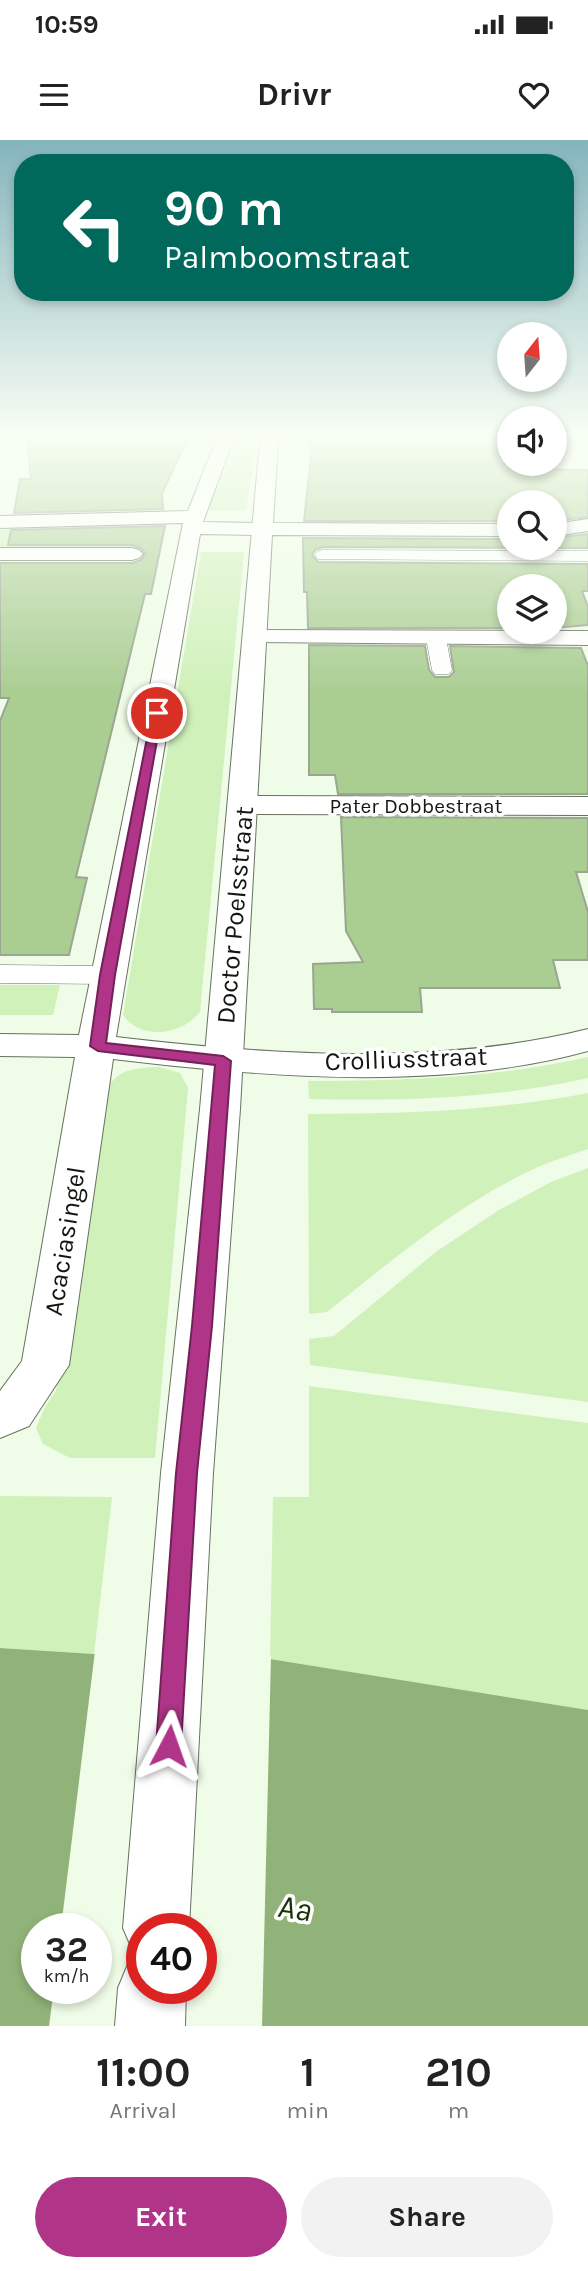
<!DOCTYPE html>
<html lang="en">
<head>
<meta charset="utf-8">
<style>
  :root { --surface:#fff; --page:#f2f2f2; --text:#222; --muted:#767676; --accent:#b03589 }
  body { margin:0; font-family:Karla,sans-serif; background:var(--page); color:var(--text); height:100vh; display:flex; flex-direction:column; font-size:26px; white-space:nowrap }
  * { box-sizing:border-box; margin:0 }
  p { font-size:23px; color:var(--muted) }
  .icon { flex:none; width:38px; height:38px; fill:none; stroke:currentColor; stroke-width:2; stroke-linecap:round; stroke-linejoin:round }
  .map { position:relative; height:1886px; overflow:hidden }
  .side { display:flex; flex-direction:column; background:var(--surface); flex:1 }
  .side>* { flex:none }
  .hud { position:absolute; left:14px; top:14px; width:560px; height:147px; border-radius:28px; box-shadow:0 4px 10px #0003; background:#00695c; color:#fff; overflow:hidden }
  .needle { width:46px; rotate:17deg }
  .tools { position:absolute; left:497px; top:182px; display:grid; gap:14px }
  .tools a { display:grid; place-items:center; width:70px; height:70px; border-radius:50%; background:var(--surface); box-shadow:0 4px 10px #0003; font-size:35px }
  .speed { position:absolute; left:21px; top:1773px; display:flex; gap:14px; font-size:35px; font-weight:700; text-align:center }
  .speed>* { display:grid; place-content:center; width:91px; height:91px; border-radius:50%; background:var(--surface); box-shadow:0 4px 10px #0003; line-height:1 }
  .speed small { font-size:18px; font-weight:400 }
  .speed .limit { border:10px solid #d22; background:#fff; color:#111 }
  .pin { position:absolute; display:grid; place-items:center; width:60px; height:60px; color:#fff; margin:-30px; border:4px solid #fff; border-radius:50%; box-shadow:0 2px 7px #0007 }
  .me { position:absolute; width:77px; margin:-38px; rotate:4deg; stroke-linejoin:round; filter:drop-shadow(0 0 5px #0008) }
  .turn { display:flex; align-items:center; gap:24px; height:147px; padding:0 35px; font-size:32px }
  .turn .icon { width:91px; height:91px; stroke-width:2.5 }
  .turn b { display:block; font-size:49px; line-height:60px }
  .eta { display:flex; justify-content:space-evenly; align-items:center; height:119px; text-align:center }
  .eta b { font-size:42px; font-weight:700; line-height:49px }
  .cta { display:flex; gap:14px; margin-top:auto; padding:14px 35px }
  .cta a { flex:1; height:80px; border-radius:42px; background:var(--accent); color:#fff; font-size:28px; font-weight:700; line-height:80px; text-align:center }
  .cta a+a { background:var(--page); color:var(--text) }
  .status { display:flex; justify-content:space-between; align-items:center; height:49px; padding:0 35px; background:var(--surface); direction:ltr }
  .status svg { height:19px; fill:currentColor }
  header { display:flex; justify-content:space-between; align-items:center; height:91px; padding:0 35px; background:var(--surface); font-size:32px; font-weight:700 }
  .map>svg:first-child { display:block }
</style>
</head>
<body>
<div class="status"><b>10:59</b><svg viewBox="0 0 49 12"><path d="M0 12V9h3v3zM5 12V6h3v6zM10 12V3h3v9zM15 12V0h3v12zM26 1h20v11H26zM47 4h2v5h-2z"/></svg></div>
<header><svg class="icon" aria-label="menu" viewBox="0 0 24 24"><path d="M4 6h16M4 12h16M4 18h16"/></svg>Drivr<svg class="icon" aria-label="heart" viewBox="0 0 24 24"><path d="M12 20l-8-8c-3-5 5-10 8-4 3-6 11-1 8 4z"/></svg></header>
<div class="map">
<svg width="588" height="1886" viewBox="0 0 588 1886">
  <rect width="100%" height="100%" fill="#effce7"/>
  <g fill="#d0f1ba">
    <polygon points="238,297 253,297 256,301 246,370 207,370"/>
    <polygon points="166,385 161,410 0,410 0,390"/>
    <path d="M 201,412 L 244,412 L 200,872 C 182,895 141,901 123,875 Z"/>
    <polygon points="0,845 60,845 53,875 0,875"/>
    <path d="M 588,917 L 588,938 C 495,959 403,961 309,959 L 308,941 C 402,941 496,938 588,917 Z"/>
    <path d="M 159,927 L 180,933 L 188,948 L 155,1318 L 70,1318 L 43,1304 L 36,1288 L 45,1267 L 56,1251 L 109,946 C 120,928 139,928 159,927 Z"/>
    <path d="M 588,953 L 588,1009 C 571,1015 554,1020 538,1027 C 460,1062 393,1120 327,1172 L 309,1174 L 308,974 C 403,974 495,971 588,953 Z"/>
    <polygon points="588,1028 588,1262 310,1225 309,1199 334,1196 437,1111 499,1070 551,1042"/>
    <polygon points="309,1246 588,1283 588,1570 270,1519 273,1357 309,1357"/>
    <polygon points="0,1356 112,1357 94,1514 0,1508"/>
  </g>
  <path fill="#91b379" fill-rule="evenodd" d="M 0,1508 L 94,1514 L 270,1519 L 588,1570 L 588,1886 L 0,1886 ZM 37,1788 L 96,1788 L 96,1848 L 37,1848 ZM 142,1788 L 201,1788 L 201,1848 L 142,1848 Z"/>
  <path fill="#effce7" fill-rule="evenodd" d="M 95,1511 L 271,1516 L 262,1886 L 49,1886 L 54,1848 L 96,1848 L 96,1788 L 61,1788 ZM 142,1788 L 201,1788 L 201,1848 L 142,1848 Z"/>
  <g fill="#aacd92" stroke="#9aa592" stroke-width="2">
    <polygon points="299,292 509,292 509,329 588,330 588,377 555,381 555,362 509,362 509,381 304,381 312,307"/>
    <polygon points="119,294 190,295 162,353 163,369 14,373 20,339 31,339 27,298"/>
    <polygon points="165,386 151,454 145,454 76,737 87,738 69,815 0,815 0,581 9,558 0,558 0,423 132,423 141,420 146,414 141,408 132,405 8,405 11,390"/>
    <polygon points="588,394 588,408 324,407 316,409 312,415 318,422 588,424 588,451 582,451 588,467 588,485 555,488 555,446 509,446 509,488 308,488 307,452 304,452 303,398 509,399 509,408 555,408 555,398"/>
    <polygon points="309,505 425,506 429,530 435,537 449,537 454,532 450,506 581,508 588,526 588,654 338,654 335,635 309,635"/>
    <polygon points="341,677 588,678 588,732 576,732 588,772 588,820 553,820 560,848 420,848 422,872 332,872 332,869 314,869 313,824 363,822 346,791"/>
  </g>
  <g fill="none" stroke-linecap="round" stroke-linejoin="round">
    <defs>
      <g id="service">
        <polygon points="324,410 588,411 588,421 318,419 315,415 318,411"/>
        <polygon points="436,492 446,498 452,530 449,534 435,534 432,530 426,498"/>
        <polygon points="0,825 107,826 117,829 121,835 117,841 107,844 0,843"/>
      </g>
      <g id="minor">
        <path d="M 219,292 L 236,292 L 203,382 L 263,383 L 270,385 L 273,389 L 270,393 L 263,395 L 200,394 L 116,897 C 271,915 435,927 588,889 L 588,911 C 440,952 263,937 113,919 L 69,1225 L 29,1286 L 0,1298 L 0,1251 L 22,1221 L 75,917 L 0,916 L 0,894 L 79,895 L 183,383 L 0,388 L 0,376 L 188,371 Z"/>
        <polygon points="0,408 132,408 139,410 143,414 139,418 132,420 0,420"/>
        <polygon points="255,490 588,491 588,505 247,502 243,497 247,492"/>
        <polygon points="243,656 588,657 588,675 243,674 233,671 228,665 233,659"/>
      </g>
      <g id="tertiary">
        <polygon points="256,292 273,292 278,301 273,383 509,384 509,396 272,395 240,969 213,1333 189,1788 142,1788 142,1815 133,1811 123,1788 161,1333 200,969 260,301"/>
        <polygon points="588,379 588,391 555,396 555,384"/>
        <polygon points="142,1818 142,1848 186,1848 185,1886 115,1886 118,1848 128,1824"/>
      </g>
    </defs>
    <use href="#service" stroke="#677260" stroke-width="1"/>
    <use href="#minor" stroke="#677260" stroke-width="2"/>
    <use href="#tertiary" stroke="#677260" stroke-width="2"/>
    <use href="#service" fill="#fff" fill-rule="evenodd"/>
    <use href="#minor" fill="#fff" fill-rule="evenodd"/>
    <use href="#tertiary" fill="#fff" fill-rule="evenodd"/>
  </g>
  <linearGradient id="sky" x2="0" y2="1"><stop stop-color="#85b4bc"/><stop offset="0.53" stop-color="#f8fef4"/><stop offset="1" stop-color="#f8fef4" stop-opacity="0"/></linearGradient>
  <rect width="588" height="556" fill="url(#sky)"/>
  <polygon fill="#b03589" stroke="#722259" stroke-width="2" points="157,570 162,573 115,835 106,903 223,916 231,921 212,1186 197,1333 181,1606 178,1615 169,1618 160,1615 156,1606 176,1333 192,1186 215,925 98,911 90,906 100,835 152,573"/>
  <g text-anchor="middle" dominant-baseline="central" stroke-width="7" stroke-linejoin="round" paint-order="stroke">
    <g font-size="21" fill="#131710" stroke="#fff">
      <text x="416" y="666">Pater Dobbestraat</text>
    </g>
    <g font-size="26" fill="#131710" stroke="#fff">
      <text transform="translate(235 775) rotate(-85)">Doctor Poelsstraat</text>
      <text transform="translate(406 919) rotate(-2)">Crolliusstraat</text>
      <text transform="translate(65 1101) rotate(-81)">Acaciasingel</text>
    </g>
    <g font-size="33" font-style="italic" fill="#1b3106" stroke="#fff">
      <text transform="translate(295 1768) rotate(8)">Aa</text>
    </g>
  </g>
</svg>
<div class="tools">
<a><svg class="needle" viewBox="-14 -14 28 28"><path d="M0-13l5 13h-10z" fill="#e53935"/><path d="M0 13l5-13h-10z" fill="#767676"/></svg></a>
<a><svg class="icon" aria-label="sound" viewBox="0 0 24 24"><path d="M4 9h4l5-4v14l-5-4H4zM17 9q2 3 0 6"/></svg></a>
<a><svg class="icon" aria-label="search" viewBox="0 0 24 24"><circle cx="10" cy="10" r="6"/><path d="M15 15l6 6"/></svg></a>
<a><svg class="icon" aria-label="layers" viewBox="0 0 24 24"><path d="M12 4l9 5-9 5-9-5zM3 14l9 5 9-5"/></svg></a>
</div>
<div class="speed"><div>32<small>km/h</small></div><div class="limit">40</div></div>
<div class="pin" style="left:157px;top:573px;background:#d93025"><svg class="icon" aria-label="arrive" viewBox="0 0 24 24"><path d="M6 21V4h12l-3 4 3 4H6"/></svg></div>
<svg class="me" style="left:169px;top:1606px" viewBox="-20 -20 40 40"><path d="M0-17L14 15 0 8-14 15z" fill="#b03589" stroke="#fff" stroke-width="4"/></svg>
<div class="hud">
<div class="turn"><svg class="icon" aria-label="left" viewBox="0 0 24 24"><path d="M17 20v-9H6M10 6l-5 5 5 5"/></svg><div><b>90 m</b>Palmboomstraat</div></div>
</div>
</div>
<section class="side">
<div class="eta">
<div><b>11:00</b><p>Arrival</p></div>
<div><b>1</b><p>min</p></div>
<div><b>210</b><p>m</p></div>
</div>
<div class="cta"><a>Exit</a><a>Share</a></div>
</section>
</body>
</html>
